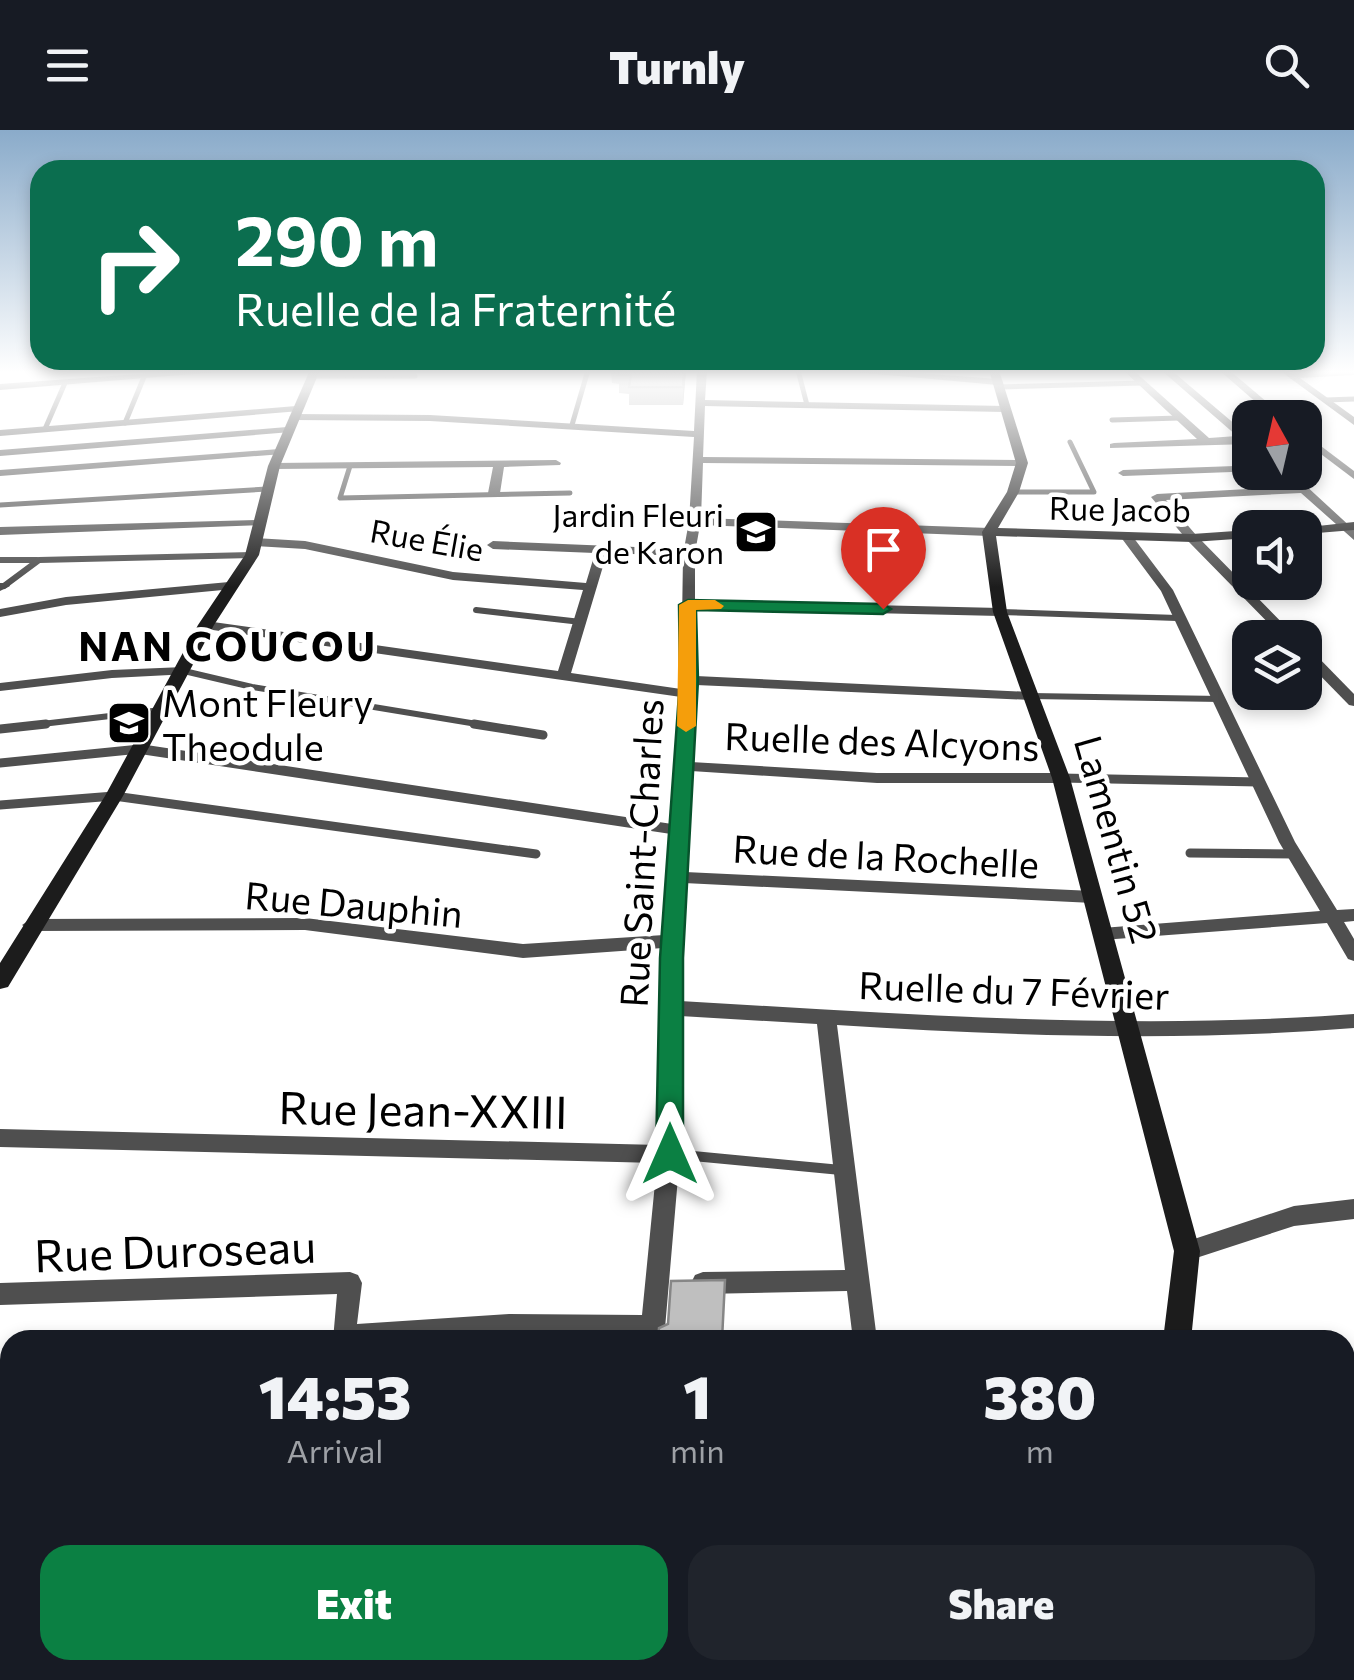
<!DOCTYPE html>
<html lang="en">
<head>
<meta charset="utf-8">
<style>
  :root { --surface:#171b24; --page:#20242c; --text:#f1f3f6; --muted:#9ea1a6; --accent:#0b8043 }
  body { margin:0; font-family:Commissioner,sans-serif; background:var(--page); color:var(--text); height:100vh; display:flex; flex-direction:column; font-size:38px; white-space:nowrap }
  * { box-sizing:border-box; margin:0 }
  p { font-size:32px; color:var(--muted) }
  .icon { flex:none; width:55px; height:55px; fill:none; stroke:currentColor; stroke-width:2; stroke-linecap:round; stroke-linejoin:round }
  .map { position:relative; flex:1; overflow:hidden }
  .side { position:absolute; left:0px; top:1200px; width:1355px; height:350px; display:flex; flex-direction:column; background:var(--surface); border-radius:30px 30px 0 0; box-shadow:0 5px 15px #0003 }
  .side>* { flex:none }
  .banner { position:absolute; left:30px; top:30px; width:1295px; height:210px; border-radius:30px; box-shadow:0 5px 15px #0003; background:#0b6e4f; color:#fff; overflow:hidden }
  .needle { width:65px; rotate:352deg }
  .fabs { position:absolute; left:1232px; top:270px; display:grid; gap:20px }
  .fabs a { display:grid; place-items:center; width:90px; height:90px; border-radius:20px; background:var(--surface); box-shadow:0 5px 15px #0003; font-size:50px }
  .pin { position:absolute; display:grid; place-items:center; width:85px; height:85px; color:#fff; margin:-102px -42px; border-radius:50% 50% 50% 0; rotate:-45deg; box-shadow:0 0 10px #0007 }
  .pin .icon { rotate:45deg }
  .me { position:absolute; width:110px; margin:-55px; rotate:0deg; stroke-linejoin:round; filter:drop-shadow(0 0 8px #0008) }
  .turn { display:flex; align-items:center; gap:35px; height:210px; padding:0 40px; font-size:45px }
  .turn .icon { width:130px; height:130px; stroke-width:2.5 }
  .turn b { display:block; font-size:70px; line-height:85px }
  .eta { display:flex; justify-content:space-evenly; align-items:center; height:170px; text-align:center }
  .eta b { font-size:60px; font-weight:800; line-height:70px }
  .primary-button { display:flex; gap:20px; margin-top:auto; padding:20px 40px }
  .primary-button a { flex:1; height:115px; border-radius:30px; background:var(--accent); color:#fff; font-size:40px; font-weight:800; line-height:115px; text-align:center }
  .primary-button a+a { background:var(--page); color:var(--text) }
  header { display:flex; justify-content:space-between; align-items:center; height:130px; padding:0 40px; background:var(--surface); font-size:45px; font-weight:800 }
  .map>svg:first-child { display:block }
</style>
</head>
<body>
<header><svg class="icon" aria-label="menu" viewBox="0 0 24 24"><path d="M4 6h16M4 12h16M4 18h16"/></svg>Turnly<svg class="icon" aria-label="search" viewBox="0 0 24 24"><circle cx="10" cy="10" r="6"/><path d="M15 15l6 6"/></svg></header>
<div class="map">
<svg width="1354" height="1550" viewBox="0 0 1354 1550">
  <rect width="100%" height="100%" fill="#fff"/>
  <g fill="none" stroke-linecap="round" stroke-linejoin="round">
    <g stroke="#4f4f4f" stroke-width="5">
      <polyline points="798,240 807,275"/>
      <polyline points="312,246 415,246"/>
      <polyline points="1000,257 1142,253"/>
      <polyline points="1325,270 1354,269"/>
      <polyline points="1112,290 1179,288"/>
      <polyline points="125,293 144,247"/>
      <polyline points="572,295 588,240"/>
      <polyline points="45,299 65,253"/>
      <polyline points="350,336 340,368 570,363"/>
      <polyline points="1013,362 1094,362 1070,312"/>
      <polyline points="0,375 267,359"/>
    </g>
    <g stroke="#4f4f4f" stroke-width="6">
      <polyline points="0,430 37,430"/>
      <polyline points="4,456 39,430 252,425"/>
      <polyline points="476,480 581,492"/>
      <polyline points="1000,482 1177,488"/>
      <polyline points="184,541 252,557 489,596"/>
      <polyline points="1031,566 1221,569"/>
      <polyline points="25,596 161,580"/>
    </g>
    <g stroke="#4f4f4f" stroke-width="9">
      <polyline points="474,594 543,605"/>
      <polyline points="0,599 46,594"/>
      <polyline points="0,633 140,619"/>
      <polyline points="1061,648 1258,652"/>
      <polyline points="0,675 114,666 536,724"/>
      <polyline points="1190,723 1294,724"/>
    </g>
    <polyline stroke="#4f4f4f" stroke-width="10" points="672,1024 841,1040"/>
    <polyline stroke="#4f4f4f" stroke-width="12" points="0,1509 10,1509"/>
    <g fill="#4f4f4f" fill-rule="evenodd">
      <polygon points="194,240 241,240 0,260 0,254"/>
      <path d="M 697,240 L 707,240 L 705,270 L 1005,276 L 1010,279 L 1005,282 L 705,276 L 703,327 L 1022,330 L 1027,333 L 1022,336 L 703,333 L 701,388 L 989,398 L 995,402 L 989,406 L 700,395 L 695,423 L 695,471 L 1000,478 L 1007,482 L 1000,486 L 695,479 L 696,546 L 1031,562 L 1038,566 L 1031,570 L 696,555 L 691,632 L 877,643 L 1061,643 L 1069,648 L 1061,653 L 877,653 L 691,641 L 685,742 L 1093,761 L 1102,767 L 1093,773 L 684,753 L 680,871 C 905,884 1128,901 1354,884 L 1354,898 C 1181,912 1010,906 837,895 L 877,1210 L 853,1210 L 847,1161 L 703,1164 L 695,1161 L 691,1153 L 695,1145 L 703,1142 L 845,1140 L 817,894 L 680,886 L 680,1024 L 664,1210 L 509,1206 L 455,1210 L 333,1210 L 337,1164 L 0,1175 L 0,1153 L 350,1142 L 358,1145 L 362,1153 L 357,1194 L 509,1184 L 642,1185 L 657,1033 L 0,1017 L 0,999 L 659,1015 L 663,818 L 523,828 L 305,800 L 31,801 L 22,795 L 31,789 L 305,788 L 523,814 L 664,805 L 671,704 L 140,624 L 132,619 L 140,614 L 672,694 L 681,567 L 206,499 L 199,495 L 206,491 L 558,541 L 583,460 L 453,450 L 305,419 L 255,416 L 249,412 L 255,408 L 305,411 L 453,442 L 586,453 L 595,423 L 493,419 L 487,415 L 493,411 L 684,419 L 689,391 L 694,307 L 430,291 L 294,290 L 289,287 L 294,284 L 430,285 L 694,301 ZM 607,423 L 683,426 L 681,559 L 571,543 Z"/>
      <polygon points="832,240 877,240 998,249 1003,252 998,255"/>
      <polygon points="1123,240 1133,240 1209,308 1237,306 1161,240 1171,240 1250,307 1250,314 1110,318 1110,314 1114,313 1197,309"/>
      <polygon points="1219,240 1229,240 1286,288 1274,288"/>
      <polygon points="1279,240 1293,243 1354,240 1354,245 1300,248 1354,287 1354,295"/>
      <polygon points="296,276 300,277 300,281 0,306 0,300"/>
      <polygon points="287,297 292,300 291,302 0,326 0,320"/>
      <polygon points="1305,304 1354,341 1354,349 1305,312"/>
      <polygon points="279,319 283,320 283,324 0,346 0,340"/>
      <polygon points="556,330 561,333 560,335 504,337 500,363 494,366 488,363 493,337 274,339 269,336 274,333"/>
      <polygon points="1235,336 1260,359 1294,357 1279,342 1291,342 1354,400 1354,410 1301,363 1166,370 1196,405 1297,508 1283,508 1188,411 1151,367 1157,364 1248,359 1232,342 1123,346 1118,343 1123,340"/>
      <polygon points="260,390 266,393 264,395 0,405 0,397"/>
      <polygon points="1126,402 1130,403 1173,460 1295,712 1337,780 1354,779 1354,791 1344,792 1354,809 1354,831 1348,829 1327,793 1102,810 1093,804 1102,798 1320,781 1279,712 1161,461 1120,406"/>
      <polygon points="229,452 235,456 233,459 66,475 0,487 0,479 66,467"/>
      <polygon points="0,453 8,453 10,456 0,461"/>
      <polygon points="1305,518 1310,519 1354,564 1354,576 1349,575 1305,530"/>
      <polygon points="184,537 189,538 189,544 112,548 0,561 0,553 112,540"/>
      <polygon points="1354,1069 1354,1089 1294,1096 1187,1131 1179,1128 1176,1121 1179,1114 1294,1076"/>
      <rect x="618" y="1540" width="30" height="10"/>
      <polygon points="891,1540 921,1540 922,1550 892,1550"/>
    </g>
    <g fill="#1c1c1c" fill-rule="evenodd">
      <polygon points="310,240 320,240 280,336 259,425 214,495 123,666 8,857 0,859 0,833 105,666 198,495 245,425 268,336"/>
      <polygon points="989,240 999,240 1028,333 1019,362 998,398 1192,404 1250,400 1250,408 1192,412 996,406 1007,482 1070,648 1200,1121 1191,1210 1163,1210 1174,1121 1052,648 993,482 982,402 1007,362 1016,333"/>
      <polygon points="1354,392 1354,400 1305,404 1305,398 1300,398"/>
      <polygon points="1172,1540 1206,1540 1207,1550 1173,1550"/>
    </g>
  </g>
  <polygon fill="#a4a4a4" points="611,240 686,240 683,275 629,275 629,264 619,263 619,254 612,253"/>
  <polygon fill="#868686" points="684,240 686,240 683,275 683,257"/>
  <g fill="#bfbfbf" stroke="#868686" stroke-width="2.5">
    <polygon points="620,240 684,240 683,257 629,257 631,245 618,245"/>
    <polygon points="725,1150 722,1210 658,1210 659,1198 668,1194 671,1151"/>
  </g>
  <linearGradient id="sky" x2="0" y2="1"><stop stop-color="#8aabca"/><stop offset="0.53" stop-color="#fff"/><stop offset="1" stop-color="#fff" stop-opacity="0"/></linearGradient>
  <rect width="1354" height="457" fill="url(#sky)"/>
  <polygon fill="#0b8043" stroke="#07532c" stroke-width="2.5" points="688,470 883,474 891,479 883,484 696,480 698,550 683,828 683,1024 679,1032 670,1035 660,1032 656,1024 660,828 680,550 679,475"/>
  <polygon fill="#f59e0b" points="715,470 724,476 721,479 696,480 696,596 686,602 677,596 679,475 688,470"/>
  <defs>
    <symbol id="school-square" viewBox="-11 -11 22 22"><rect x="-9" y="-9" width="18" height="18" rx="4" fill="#000" stroke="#fff"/><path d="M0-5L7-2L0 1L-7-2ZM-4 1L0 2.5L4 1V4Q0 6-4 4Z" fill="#fff"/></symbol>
  </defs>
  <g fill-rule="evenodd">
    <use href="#school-square" x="731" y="377" width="50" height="50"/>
    <use href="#school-square" x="104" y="568" width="50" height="50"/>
  </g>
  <g text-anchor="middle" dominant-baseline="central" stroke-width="9" stroke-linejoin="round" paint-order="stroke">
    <g font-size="32" fill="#000" stroke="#fff">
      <text transform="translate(1120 378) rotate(1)">Rue Jacob</text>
      <text transform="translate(427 409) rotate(10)">Rue Élie</text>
    </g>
    <g font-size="32" fill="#000" stroke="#fff" text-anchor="end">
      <text x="724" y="384">Jardin Fleuri<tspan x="724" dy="37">de Karon</tspan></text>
    </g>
    <g font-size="38" fill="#000" stroke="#fff" text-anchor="start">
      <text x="162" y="571">Mont Fleury<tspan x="162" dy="44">Theodule</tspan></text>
    </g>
    <g font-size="38" fill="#000" stroke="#fff">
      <text transform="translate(882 610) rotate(2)">Ruelle des Alcyons</text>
      <text transform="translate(1118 709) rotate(74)">Lamentin 52</text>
      <text transform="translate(640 723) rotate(-87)">Rue Saint-Charles</text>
      <text transform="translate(886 725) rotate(3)">Rue de la Rochelle</text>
      <text transform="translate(354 773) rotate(5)">Rue Dauphin</text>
      <text transform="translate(1014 859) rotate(2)">Ruelle du 7 Février</text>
    </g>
    <g font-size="40" font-weight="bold" letter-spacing="2.5" fill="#000" stroke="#fff">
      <text x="228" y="514">NAN COUCOU</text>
    </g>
    <g font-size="45" fill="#000" stroke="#fff">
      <text transform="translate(423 978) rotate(1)">Rue Jean-XXIII</text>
      <text transform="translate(175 1119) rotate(-2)">Rue Duroseau</text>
    </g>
  </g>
</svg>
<div class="fabs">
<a><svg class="needle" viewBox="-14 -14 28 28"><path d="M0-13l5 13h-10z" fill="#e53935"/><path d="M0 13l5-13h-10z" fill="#9ea1a6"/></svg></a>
<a><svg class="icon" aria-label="sound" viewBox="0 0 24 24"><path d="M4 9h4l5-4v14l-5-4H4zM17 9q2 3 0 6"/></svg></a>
<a><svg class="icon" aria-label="layers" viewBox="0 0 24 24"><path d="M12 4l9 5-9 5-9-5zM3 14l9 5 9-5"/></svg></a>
</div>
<div class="pin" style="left:883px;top:479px;background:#d93025"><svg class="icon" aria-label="arrive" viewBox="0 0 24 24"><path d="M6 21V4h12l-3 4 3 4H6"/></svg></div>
<svg class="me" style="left:670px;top:1024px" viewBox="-20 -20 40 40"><path d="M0-17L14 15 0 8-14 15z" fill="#0b8043" stroke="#fff" stroke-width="4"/></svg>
<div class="banner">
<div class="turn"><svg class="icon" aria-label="right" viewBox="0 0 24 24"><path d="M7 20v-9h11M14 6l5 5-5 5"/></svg><div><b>290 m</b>Ruelle de la Fraternité</div></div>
</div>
<section class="side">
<div class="eta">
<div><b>14:53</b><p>Arrival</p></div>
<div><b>1</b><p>min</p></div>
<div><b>380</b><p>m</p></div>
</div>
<div class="primary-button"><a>Exit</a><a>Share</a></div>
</section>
</div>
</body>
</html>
